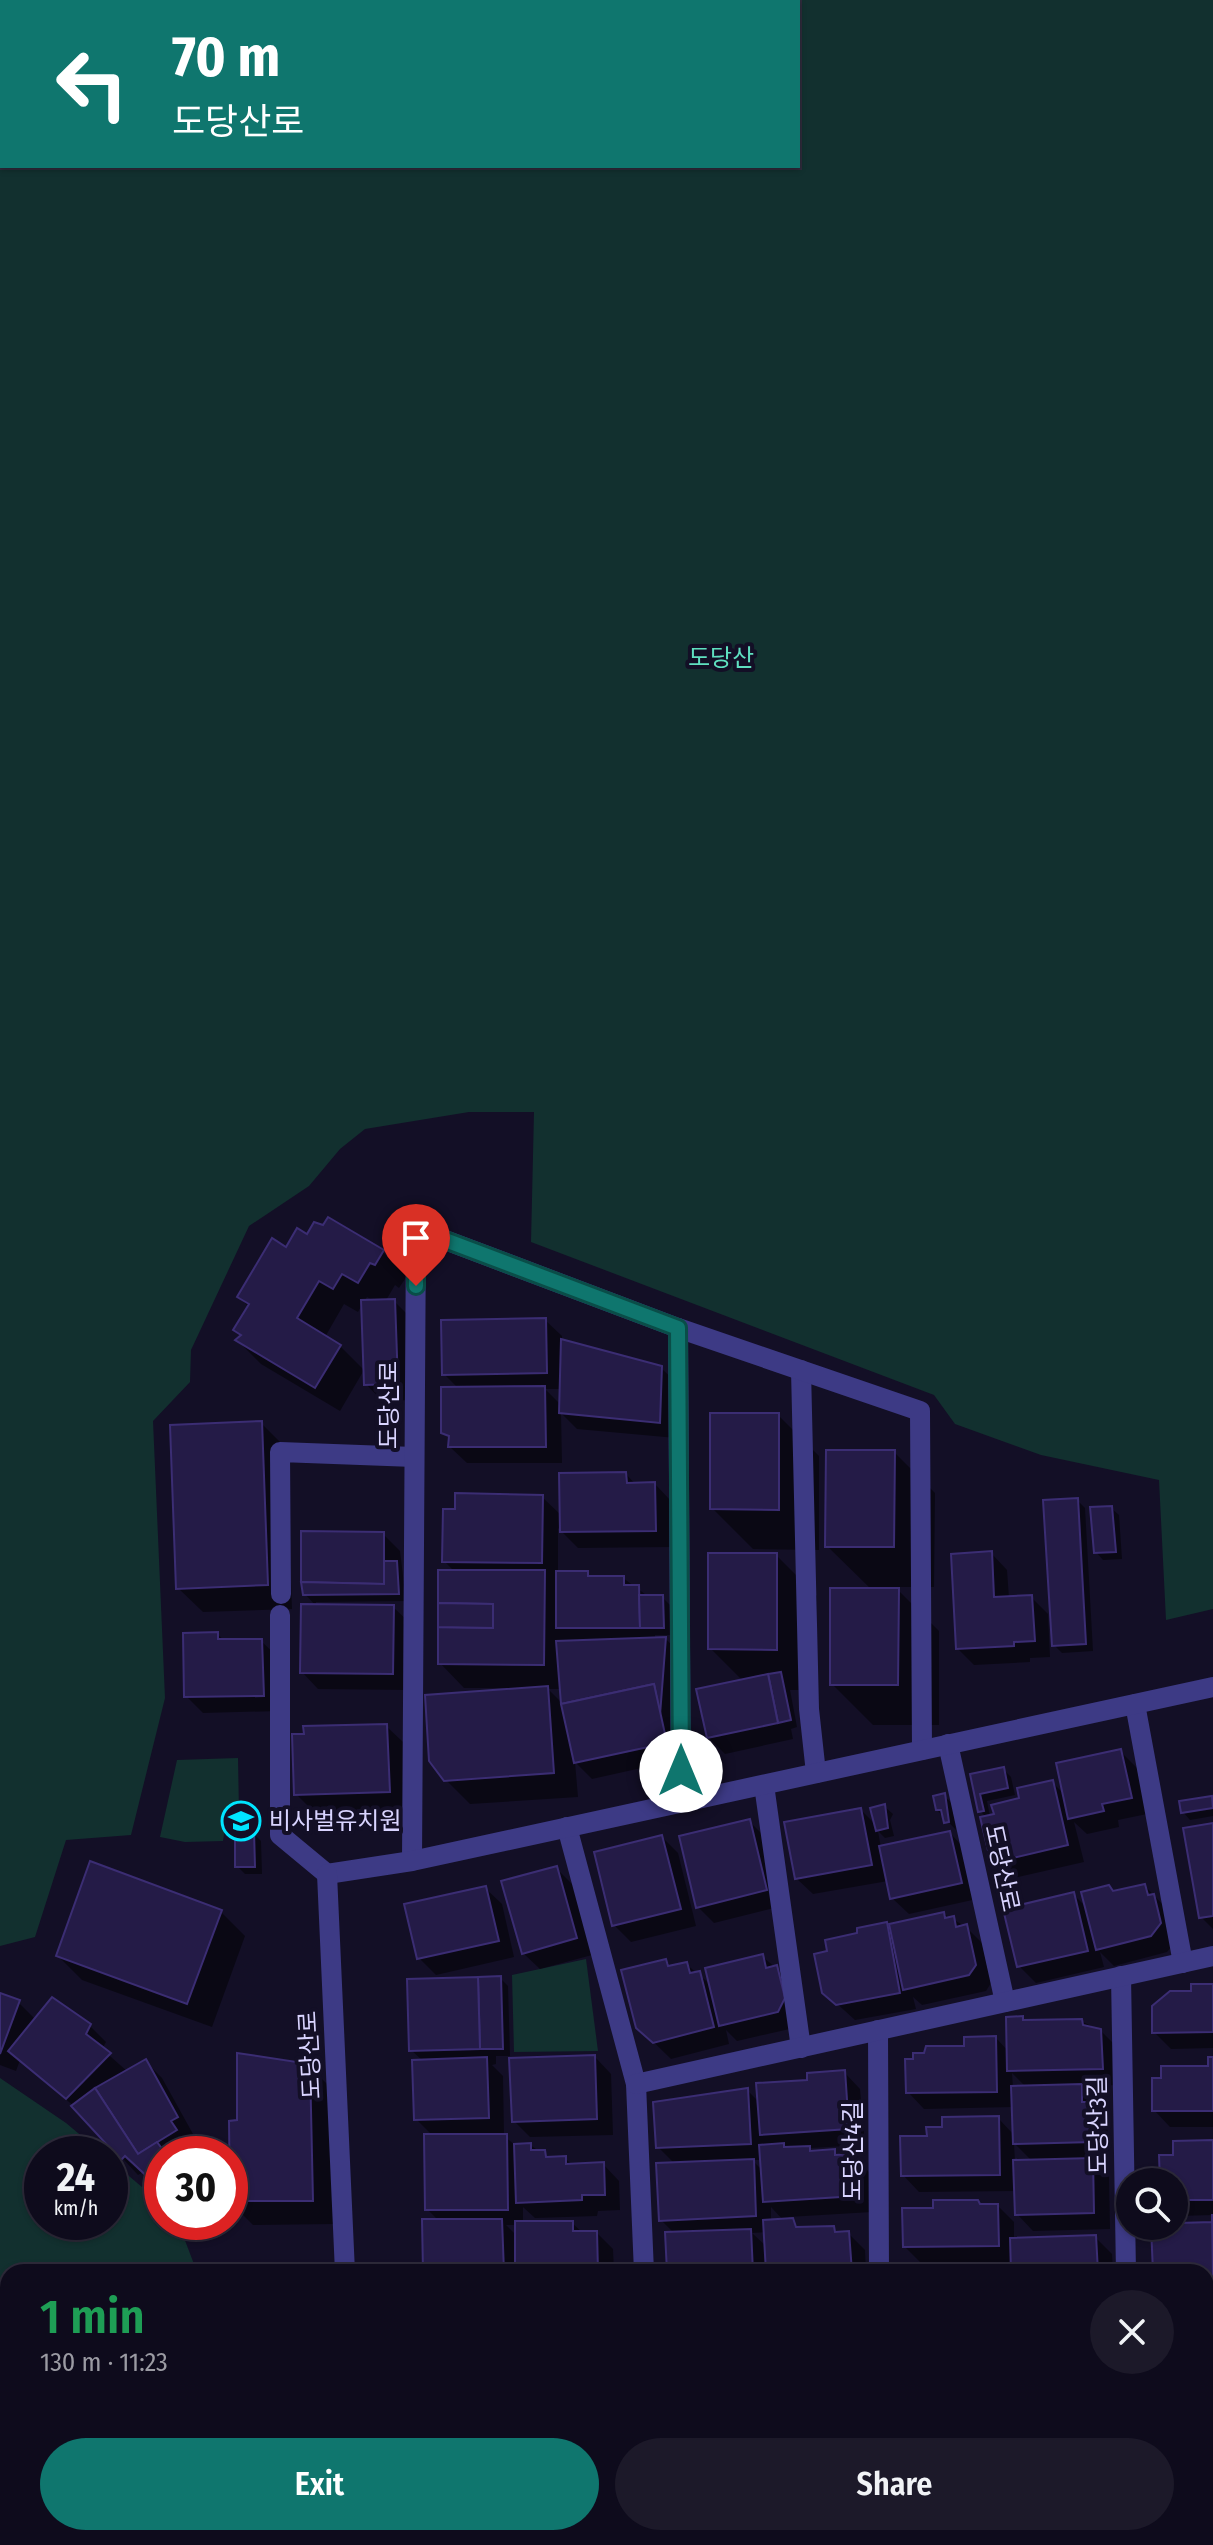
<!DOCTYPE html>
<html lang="en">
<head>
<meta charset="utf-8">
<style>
  :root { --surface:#0e0b1c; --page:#1c1929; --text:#f1f3f6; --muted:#9b9ba3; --line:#2e2b3b; --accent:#0f766e }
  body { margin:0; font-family:"Fira Sans Condensed","Noto Sans KR",sans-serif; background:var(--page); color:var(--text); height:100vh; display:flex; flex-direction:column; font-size:30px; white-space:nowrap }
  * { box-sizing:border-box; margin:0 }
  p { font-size:26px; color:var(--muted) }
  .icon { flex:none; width:44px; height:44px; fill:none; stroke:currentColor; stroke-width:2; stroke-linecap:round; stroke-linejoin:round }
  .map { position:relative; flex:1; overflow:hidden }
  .side { position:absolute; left:0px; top:2264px; width:1214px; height:282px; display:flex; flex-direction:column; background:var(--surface); border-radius:24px 24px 0 0; box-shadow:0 2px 6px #0004,0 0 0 2px var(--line) }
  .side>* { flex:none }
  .guide { position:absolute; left:0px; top:0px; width:800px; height:168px; box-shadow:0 2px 6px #0004,0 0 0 2px var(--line); background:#0f766e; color:#fff; overflow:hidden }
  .fabs { position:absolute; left:1116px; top:2168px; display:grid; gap:16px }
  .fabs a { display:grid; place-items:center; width:72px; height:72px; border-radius:50%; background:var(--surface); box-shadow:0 2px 6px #0004,0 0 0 2px var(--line); font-size:40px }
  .speed { position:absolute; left:24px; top:2136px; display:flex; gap:16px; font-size:40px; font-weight:700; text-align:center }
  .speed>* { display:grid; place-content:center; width:104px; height:104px; border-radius:50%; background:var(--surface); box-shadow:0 2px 6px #0004,0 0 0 2px var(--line); line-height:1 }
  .speed small { font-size:20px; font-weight:400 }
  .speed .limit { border:12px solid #d22; background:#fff; color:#111 }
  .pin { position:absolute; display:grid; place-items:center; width:68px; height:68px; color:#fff; margin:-82px -34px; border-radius:50% 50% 50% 0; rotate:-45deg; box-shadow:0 0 8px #0007 }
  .pin .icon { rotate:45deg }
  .me { position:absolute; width:88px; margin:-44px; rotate:0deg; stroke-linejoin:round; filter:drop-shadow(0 0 6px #0008) }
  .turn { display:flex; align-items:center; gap:28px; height:168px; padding:0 40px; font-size:36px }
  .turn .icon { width:104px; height:104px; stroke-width:2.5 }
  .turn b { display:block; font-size:56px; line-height:68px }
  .round { display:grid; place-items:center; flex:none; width:84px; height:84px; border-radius:42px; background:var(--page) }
  .summary { display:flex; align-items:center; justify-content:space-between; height:136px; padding:0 40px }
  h1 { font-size:48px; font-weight:600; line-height:60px; color:#1e9e55 }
  .cta { display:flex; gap:16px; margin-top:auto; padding:16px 40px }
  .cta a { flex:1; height:92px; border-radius:48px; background:var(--accent); color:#fff; font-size:32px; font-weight:600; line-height:92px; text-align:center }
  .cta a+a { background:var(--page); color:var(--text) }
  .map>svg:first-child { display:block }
</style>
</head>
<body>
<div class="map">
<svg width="1213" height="2545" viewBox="0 0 1213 2545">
  <rect width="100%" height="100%" fill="#130f26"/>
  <g fill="#12302f" fill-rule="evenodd">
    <path d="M 0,0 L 1213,0 L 1213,1609 L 1166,1620 L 1159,1480 L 1041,1455 L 955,1424 L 934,1395 L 531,1242 L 534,1112 L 469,1112 L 365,1129 L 340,1149 L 309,1186 L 249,1226 L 191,1350 L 190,1382 L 153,1421 L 165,1698 L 131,1835 L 66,1840 L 35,1937 L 0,1946 ZM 2,2 L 798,2 L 798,166 L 2,166 Z"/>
    <polygon points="238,1758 239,1812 227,1814 223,1841 185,1842 160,1837 177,1760"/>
    <polygon points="586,1959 598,2051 514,2052 512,1975"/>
    <polygon points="0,2078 66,2123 103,2154 42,2154 42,2222 110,2222 110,2160 162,2204 162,2222 178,2222 197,2272 8,2272 8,2538 206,2538 204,2545 0,2545"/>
  </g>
  <g fill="#0007" fill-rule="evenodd">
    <path d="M 307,1237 L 383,1252 L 407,1276 L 399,1288 L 395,1285 L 385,1302 L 394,1301 L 411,1318 L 413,1400 L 382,1401 L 366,1384 L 363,1303 L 358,1312 L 344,1304 L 325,1337 L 340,1346 L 364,1370 L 340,1411 L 261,1364 L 238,1341 L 242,1337 L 236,1330 L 249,1307 L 239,1297 L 287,1249 ZM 367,1297 L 376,1302 L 364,1302 Z"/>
    <path d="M 545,1320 L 562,1336 L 562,1341 L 661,1368 L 678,1384 L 676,1438 L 577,1429 L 561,1413 L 562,1463 L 467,1463 L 450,1447 L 451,1439 L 443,1432 L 459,1389 L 444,1374 ZM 545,1389 L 561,1389 L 561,1405 Z"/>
    <polygon points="778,1415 819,1456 819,1550 753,1549 712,1508"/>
    <polygon points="261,1423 286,1448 292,1609 203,1612 178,1588"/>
    <polygon points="894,1452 935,1493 934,1587 895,1587 939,1631 939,1725 873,1725 832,1684 872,1590 827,1546"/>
    <path d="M 626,1474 L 636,1485 L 655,1484 L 671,1501 L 672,1547 L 578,1548 L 558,1528 L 558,1573 L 623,1578 L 649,1597 L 662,1597 L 670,1605 L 671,1635 L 655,1635 L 655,1640 L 666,1639 L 682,1656 L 682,1759 L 592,1779 L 575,1762 L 578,1797 L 470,1804 L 446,1780 L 504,1688 L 464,1688 L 440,1663 L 455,1572 L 444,1561 L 542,1497 L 562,1516 ZM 548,1689 L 562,1689 L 563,1704 Z"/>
    <polygon points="1077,1500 1085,1508 1093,1651 1062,1653 1054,1645"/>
    <polygon points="1111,1508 1119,1515 1122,1559 1103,1560 1096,1552"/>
    <polygon points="383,1534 400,1551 406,1601 316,1602 316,1606 305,1594"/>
    <polygon points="991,1553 1007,1570 1009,1598 1031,1597 1048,1614 1050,1657 1030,1658 1030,1662 974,1665 958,1649"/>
    <polygon points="776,1555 817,1596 817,1690 790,1690 797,1727 791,1729 793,1739 725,1754 708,1737 743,1681 710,1648"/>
    <polygon points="393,1607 410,1623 409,1690 318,1689 302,1672"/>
    <polygon points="217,1634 225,1641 261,1641 278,1657 279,1711 203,1713 186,1696"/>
    <polygon points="386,1726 403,1742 405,1808 313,1811 296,1794"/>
    <polygon points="1120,1751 1137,1768 1147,1814 1118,1820 1119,1827 1087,1834 1074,1822 1084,1862 1009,1879 993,1862 987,1818 980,1811 972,1776 1003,1769 1011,1777 1015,1795 987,1801 990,1817 1052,1782 1065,1795"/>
    <polygon points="944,1796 952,1803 956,1830 937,1810"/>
    <polygon points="1213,1798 1213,1816 1190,1820 1183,1812 1181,1803"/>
    <polygon points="885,1807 893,1814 890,1820 894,1836 885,1838 878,1831 881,1848 950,1833 966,1850 977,1899 909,1914 892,1898 888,1881 813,1894 796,1878 861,1810 876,1825"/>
    <polygon points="749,1821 766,1838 782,1906 714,1923 698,1907"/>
    <polygon points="1213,1825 1213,1929 1201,1917"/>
    <polygon points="253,1833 261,1841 262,1874 245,1874 237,1866"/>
    <polygon points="662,1837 678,1853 696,1926 631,1942 614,1925"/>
    <polygon points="556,1868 573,1885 592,1955 540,1969 523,1953"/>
    <polygon points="1145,1886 1170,1912 1176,1941 1167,1952 1114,1966 1100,1952 1104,1967 1036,1983 1019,1966 1073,1894 1087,1908 1114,1893"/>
    <polygon points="485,1888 502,1904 514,1957 436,1975 419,1958"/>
    <polygon points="221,1912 245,1936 212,2027 82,1980 58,1956"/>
    <polygon points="944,1914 966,1927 982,1943 991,1983 986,1991 922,2005 913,1997 916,2009 855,2020 824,1992 829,1953 886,1924 893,1931"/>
    <polygon points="762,1956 793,1983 794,2028 737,2041 726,2030 729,2044 671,2059 638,2027 666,1961 672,1967 686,1964 711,1985"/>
    <path d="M 500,1978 L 508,1986 L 510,2056 L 496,2056 L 496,2064 L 492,2065 L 503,2076 L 504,2136 L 516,2146 L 530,2145 L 551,2159 L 565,2158 L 572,2165 L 603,2164 L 619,2181 L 620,2210 L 598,2211 L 597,2216 L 535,2218 L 523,2207 L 523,2223 L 572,2223 L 583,2233 L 597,2233 L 613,2249 L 614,2272 L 425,2272 L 439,2221 L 427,2209 L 433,2136 L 416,2119 L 423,2061 L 411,2050 ZM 506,2225 L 517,2225 L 517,2236 Z"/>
    <polygon points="1213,1986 1213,2048 1171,2049 1154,2032 1193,1993"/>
    <polygon points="0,1995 18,2002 36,2020 89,2025 106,2042 102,2049 128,2072 145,2061 162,2078 193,2134 186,2139 192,2148 181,2154 162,2154 162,2189 143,2172 138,2175 76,2108 20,2060 16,2071 0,2065"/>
    <path d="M 1023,2018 L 1027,2022 L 1081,2021 L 1101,2031 L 1117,2047 L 1118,2085 L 1081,2086 L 1097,2102 L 1098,2111 L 1107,2121 L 1109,2157 L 1090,2158 L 1109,2177 L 1110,2229 L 1033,2231 L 1017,2214 L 1016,2191 L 919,2192 L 903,2175 L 929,2138 L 998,2118 L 1014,2135 L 1014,2107 L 924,2109 L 908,2092 L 965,2048 L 996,2038 L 1009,2052 ZM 1012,2073 L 1026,2087 L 1013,2088 ZM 1014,2143 L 1033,2162 L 1015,2162 Z"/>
    <polygon points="595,2057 611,2074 613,2135 530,2137 514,2121"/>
    <polygon points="1213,2059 1213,2127 1170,2127 1154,2110 1211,2068"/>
    <polygon points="309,2066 333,2090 337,2224 253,2225 230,2202 230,2154 239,2122"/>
    <path d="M 844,2072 L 860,2089 L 865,2145 L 810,2148 L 814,2153 L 853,2156 L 869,2172 L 872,2212 L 788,2217 L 800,2229 L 833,2228 L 840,2234 L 848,2233 L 865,2250 L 866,2272 L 669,2272 L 675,2234 L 661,2220 L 675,2164 L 658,2147 L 748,2091 L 759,2102 L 809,2081 ZM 752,2160 L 762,2160 L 763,2171 ZM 771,2207 L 784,2221 L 771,2221 ZM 766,2232 L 767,2247 L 752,2233 Z"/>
    <polygon points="1213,2142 1213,2215 1178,2216 1174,2212 1174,2182 1162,2182 1175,2157"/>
    <polygon points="978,2202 982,2206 998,2206 1014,2222 1014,2240 1095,2237 1112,2254 1113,2272 1013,2272 1012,2262 921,2263 905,2247 936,2210"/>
    <polygon points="1213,2224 1213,2292 1206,2292 1206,2272 1155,2272 1153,2226 1168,2226 1172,2230 1180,2230 1181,2225"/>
    <polygon points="408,2538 611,2538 618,2545 408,2545"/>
    <polygon points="910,2538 1010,2538 1017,2545 910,2545"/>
  </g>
  <g fill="#241b47" stroke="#3b2d73" stroke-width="2">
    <polygon points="328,1217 384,1250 375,1265 370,1263 358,1283 342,1274 333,1289 319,1281 297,1318 341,1345 315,1388 235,1340 241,1335 233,1330 249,1304 237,1297 272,1238 286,1247 297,1228 307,1234 314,1222 323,1225"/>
    <polygon points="395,1299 398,1384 364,1385 361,1300"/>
    <polygon points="546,1318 547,1373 442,1375 441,1320"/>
    <polygon points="561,1339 662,1366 660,1423 559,1413"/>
    <polygon points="545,1386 546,1447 448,1447 449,1436 441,1433 441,1387"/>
    <polygon points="710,1413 779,1413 779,1510 710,1509"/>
    <polygon points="262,1421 268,1585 176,1589 170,1425"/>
    <polygon points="826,1450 895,1450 894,1547 825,1547"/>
    <polygon points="626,1472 627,1483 655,1482 656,1531 560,1532 559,1473"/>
    <polygon points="455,1493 543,1495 542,1563 442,1562 443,1509 455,1509"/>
    <polygon points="1078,1498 1086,1644 1052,1646 1043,1500"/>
    <polygon points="1112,1506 1116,1552 1094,1553 1090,1507"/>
    <polygon points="301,1531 384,1532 384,1584 301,1582"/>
    <polygon points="992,1551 994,1597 1032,1595 1035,1641 1014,1642 1014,1646 956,1649 951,1554"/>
    <polygon points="708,1553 777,1553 777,1650 708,1649"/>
    <polygon points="384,1561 397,1561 399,1594 303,1595 301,1582 384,1584"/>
    <polygon points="438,1570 545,1570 544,1665 438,1664 438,1627 493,1628 493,1604 438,1603"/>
    <polygon points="556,1571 588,1571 588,1576 624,1576 624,1585 639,1585 640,1628 556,1628"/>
    <polygon points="830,1588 899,1588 898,1685 830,1685"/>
    <polygon points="639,1595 663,1595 664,1628 640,1628"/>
    <polygon points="438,1603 493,1604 493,1628 438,1627"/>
    <polygon points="301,1604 394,1605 393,1674 300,1673"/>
    <polygon points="218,1632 218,1639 262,1639 264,1696 184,1697 183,1633"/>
    <polygon points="666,1637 660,1715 654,1684 561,1704 556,1641"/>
    <polygon points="781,1672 791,1720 778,1723 768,1674"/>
    <polygon points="768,1674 778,1723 707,1738 696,1689"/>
    <polygon points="654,1684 667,1743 574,1763 561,1704"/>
    <polygon points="548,1686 554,1773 444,1781 429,1761 425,1695"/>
    <polygon points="387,1724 390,1792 294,1795 292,1734 304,1734 303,1726"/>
    <polygon points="1121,1749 1132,1798 1102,1804 1104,1811 1068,1819 1056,1763"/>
    <polygon points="1004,1767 1008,1788 980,1794 984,1811 978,1812 970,1774"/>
    <polygon points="1053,1780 1068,1845 991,1863 980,1817 994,1814 991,1805 1019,1798 1017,1788"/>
    <polygon points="945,1793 949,1822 944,1823 941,1810 936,1810 933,1796"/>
    <polygon points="1212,1796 1213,1808 1181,1813 1179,1801"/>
    <polygon points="885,1804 888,1828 876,1831 870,1808"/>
    <polygon points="861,1808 872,1865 795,1879 784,1822"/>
    <polygon points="750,1819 767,1890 696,1908 679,1836"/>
    <polygon points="1213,1823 1213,1916 1199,1918 1183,1828"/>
    <polygon points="254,1831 255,1867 235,1867 235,1832"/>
    <polygon points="950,1831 962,1883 890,1899 879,1846"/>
    <polygon points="662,1835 681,1909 612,1926 594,1852"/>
    <polygon points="90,1861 222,1910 187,2004 56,1956"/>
    <polygon points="557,1866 577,1938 522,1954 501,1881"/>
    <polygon points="1145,1884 1148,1895 1154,1894 1161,1923 1151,1936 1096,1950 1081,1892 1109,1885 1113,1891"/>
    <polygon points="486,1886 499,1941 417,1959 404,1904"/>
    <polygon points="1074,1892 1088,1951 1017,1967 1003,1909"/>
    <polygon points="944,1912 945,1918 954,1916 956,1927 967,1924 976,1965 969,1975 903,1990 889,1924"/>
    <polygon points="887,1922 900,1993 836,2005 822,1993 814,1954 827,1951 825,1940 857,1933 857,1928"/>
    <polygon points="763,1954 766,1968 777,1965 785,1998 778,2012 719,2026 705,1968"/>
    <polygon points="666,1959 668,1966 687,1962 690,1973 700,1971 714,2027 653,2043 636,2028 621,1970"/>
    <polygon points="501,1976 503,2049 480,2049 478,1977"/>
    <polygon points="478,1977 480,2049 409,2051 407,1979"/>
    <polygon points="1191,1984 1213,1984 1213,2032 1152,2033 1152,2006 1170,1991 1191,1991"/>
    <polygon points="0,1993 20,2000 0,2054"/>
    <polygon points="52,1997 91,2024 86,2034 111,2053 66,2099 8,2051"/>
    <polygon points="1023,2016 1023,2020 1082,2019 1083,2025 1101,2029 1103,2069 1007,2071 1006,2017"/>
    <polygon points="996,2036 997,2092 906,2093 905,2059 913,2059 913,2053 924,2053 926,2046 964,2046 964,2037"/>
    <polygon points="237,2053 310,2064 313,2201 230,2201 229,2121 237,2120"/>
    <polygon points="595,2055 597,2119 512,2122 509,2058"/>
    <polygon points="487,2057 489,2118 414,2120 412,2060"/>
    <polygon points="1208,2057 1213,2057 1213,2111 1152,2111 1152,2078 1161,2078 1161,2066 1208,2066"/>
    <polygon points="146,2059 178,2117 171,2121 177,2130 138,2154 95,2088"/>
    <polygon points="845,2070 849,2129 760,2135 756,2083 807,2080 807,2073"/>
    <polygon points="1082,2084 1082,2102 1092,2102 1093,2142 1013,2144 1011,2086"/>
    <polygon points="95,2088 138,2154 157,2142 166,2154 162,2154 162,2173 154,2183 125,2156 121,2160 71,2106"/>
    <polygon points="748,2088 751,2144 656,2148 653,2102"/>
    <polygon points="999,2116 1000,2175 901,2176 900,2136 927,2136 926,2127 942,2127 942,2117"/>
    <polygon points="424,2134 507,2134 508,2210 425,2210"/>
    <polygon points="1213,2140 1213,2200 1174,2200 1174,2182 1160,2182 1159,2155 1173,2155 1173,2141"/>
    <polygon points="531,2143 531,2150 545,2150 546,2157 566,2156 566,2164 604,2162 605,2195 582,2195 582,2200 516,2203 514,2144"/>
    <polygon points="784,2143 784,2147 810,2146 810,2151 835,2149 835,2155 853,2154 856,2196 763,2202 759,2145"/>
    <polygon points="1093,2158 1094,2213 1015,2215 1013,2160"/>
    <polygon points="754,2159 756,2216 659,2221 656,2163"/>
    <polygon points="933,2200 978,2200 980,2204 998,2204 999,2246 903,2247 902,2208 933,2208"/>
    <polygon points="1212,2214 1213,2275 1206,2276 1206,2272 1153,2272 1151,2226 1178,2228 1179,2223 1212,2222"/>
    <polygon points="793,2218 796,2227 834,2226 835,2232 849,2231 852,2272 766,2272 763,2220"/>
    <polygon points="422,2219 502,2219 504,2272 423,2272"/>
    <polygon points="515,2221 573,2221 573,2231 597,2231 598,2272 515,2272"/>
    <polygon points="751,2229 753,2272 667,2272 665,2232"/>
    <polygon points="1096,2235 1098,2272 1011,2272 1010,2238"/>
    <polygon points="1002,2266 1002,2272 901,2271"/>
    <rect x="406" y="2538" width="53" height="7"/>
    <rect x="459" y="2538" width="44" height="7"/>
    <polygon points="508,2538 608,2538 608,2545 509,2545"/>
    <polygon points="665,2538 758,2538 759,2545 665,2545"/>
    <polygon points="769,2538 857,2538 858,2545 769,2545"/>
    <rect x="908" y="2538" width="100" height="7"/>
    <polygon points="1016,2538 1077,2538 1077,2543 1096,2545 1016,2545"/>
  </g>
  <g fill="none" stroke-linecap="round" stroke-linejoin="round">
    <g stroke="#3d3a85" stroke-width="20">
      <polyline points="801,1370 809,1709 816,1773"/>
      <polyline points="281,1594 280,1452 414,1457"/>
    </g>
    <g stroke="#3d3a85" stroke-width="20">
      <polyline points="678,1328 681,1802"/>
      <polyline points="280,1615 280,1835 327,1874"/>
      <polyline points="1135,1704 1183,1963"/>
      <polyline points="948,1744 1005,2002"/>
      <polyline points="764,1785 801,2048"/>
      <polyline points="567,1827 636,2084 644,2272"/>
      <polyline points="412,1861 416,1229 678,1328 920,1411 922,1750"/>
      <polyline points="327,1874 412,1861 1213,1687"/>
      <polyline points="327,1874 345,2272"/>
      <polyline points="1121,1976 1126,2272"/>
      <polyline points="878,2030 879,2272"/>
      <polyline points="636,2084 1213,1956"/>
      <polyline points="348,2538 348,2545"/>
      <polyline points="655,2538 655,2545"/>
      <polyline points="881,2538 881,2545"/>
      <polyline points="1130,2538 1130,2545"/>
    </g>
  </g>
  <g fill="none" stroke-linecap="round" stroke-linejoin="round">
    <defs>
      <polyline id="route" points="416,1286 416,1229 678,1328 681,1771"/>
    </defs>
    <use href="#route" stroke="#0a4d48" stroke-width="20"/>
    <use href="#route" stroke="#0f766e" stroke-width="14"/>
  </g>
  <defs>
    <symbol id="school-ring" viewBox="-11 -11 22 22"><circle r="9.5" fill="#130f26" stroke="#00e5ff" stroke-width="1.5"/><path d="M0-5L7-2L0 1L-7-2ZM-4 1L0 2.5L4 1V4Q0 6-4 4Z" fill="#00e5ff"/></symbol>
  </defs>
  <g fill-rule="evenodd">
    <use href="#school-ring" x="219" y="1799" width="44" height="44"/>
  </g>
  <g text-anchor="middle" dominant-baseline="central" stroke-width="8" stroke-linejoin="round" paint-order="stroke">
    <g font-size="24" fill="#5fe0c0" stroke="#130f26">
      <text x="721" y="658">도당산</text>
    </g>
    <g font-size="24" fill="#d9d4ff" stroke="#130f26">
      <text transform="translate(389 1405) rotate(-90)">도당산로</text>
      <text transform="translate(1002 1868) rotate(78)">도당산로</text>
      <text transform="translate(310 2055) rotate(-93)">도당산로</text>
      <text transform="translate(1098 2125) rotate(-91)">도당산3길</text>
      <text transform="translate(853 2151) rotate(-90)">도당산4길</text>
    </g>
    <g font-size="24" fill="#d9d4ff" stroke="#130f26" text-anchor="start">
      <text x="269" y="1821">비사벌유치원</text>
    </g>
  </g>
</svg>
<div class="fabs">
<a><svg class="icon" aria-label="search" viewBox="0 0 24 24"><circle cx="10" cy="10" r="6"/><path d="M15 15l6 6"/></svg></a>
</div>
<div class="speed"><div>24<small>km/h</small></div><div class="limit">30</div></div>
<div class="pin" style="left:416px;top:1286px;background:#d93025"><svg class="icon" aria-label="arrive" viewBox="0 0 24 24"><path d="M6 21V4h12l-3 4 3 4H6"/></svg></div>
<svg class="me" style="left:681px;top:1771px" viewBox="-20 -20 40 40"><circle r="19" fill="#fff"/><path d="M0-13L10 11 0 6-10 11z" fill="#0f766e"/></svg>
<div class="guide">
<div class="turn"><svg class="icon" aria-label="left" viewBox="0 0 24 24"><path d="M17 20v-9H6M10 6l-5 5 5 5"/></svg><div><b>70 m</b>도당산로</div></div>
</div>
<section class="side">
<div class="summary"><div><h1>1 min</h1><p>130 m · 11:23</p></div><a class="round"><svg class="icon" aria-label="close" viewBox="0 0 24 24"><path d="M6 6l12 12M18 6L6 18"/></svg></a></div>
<div class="cta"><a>Exit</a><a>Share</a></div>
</section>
</div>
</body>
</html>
